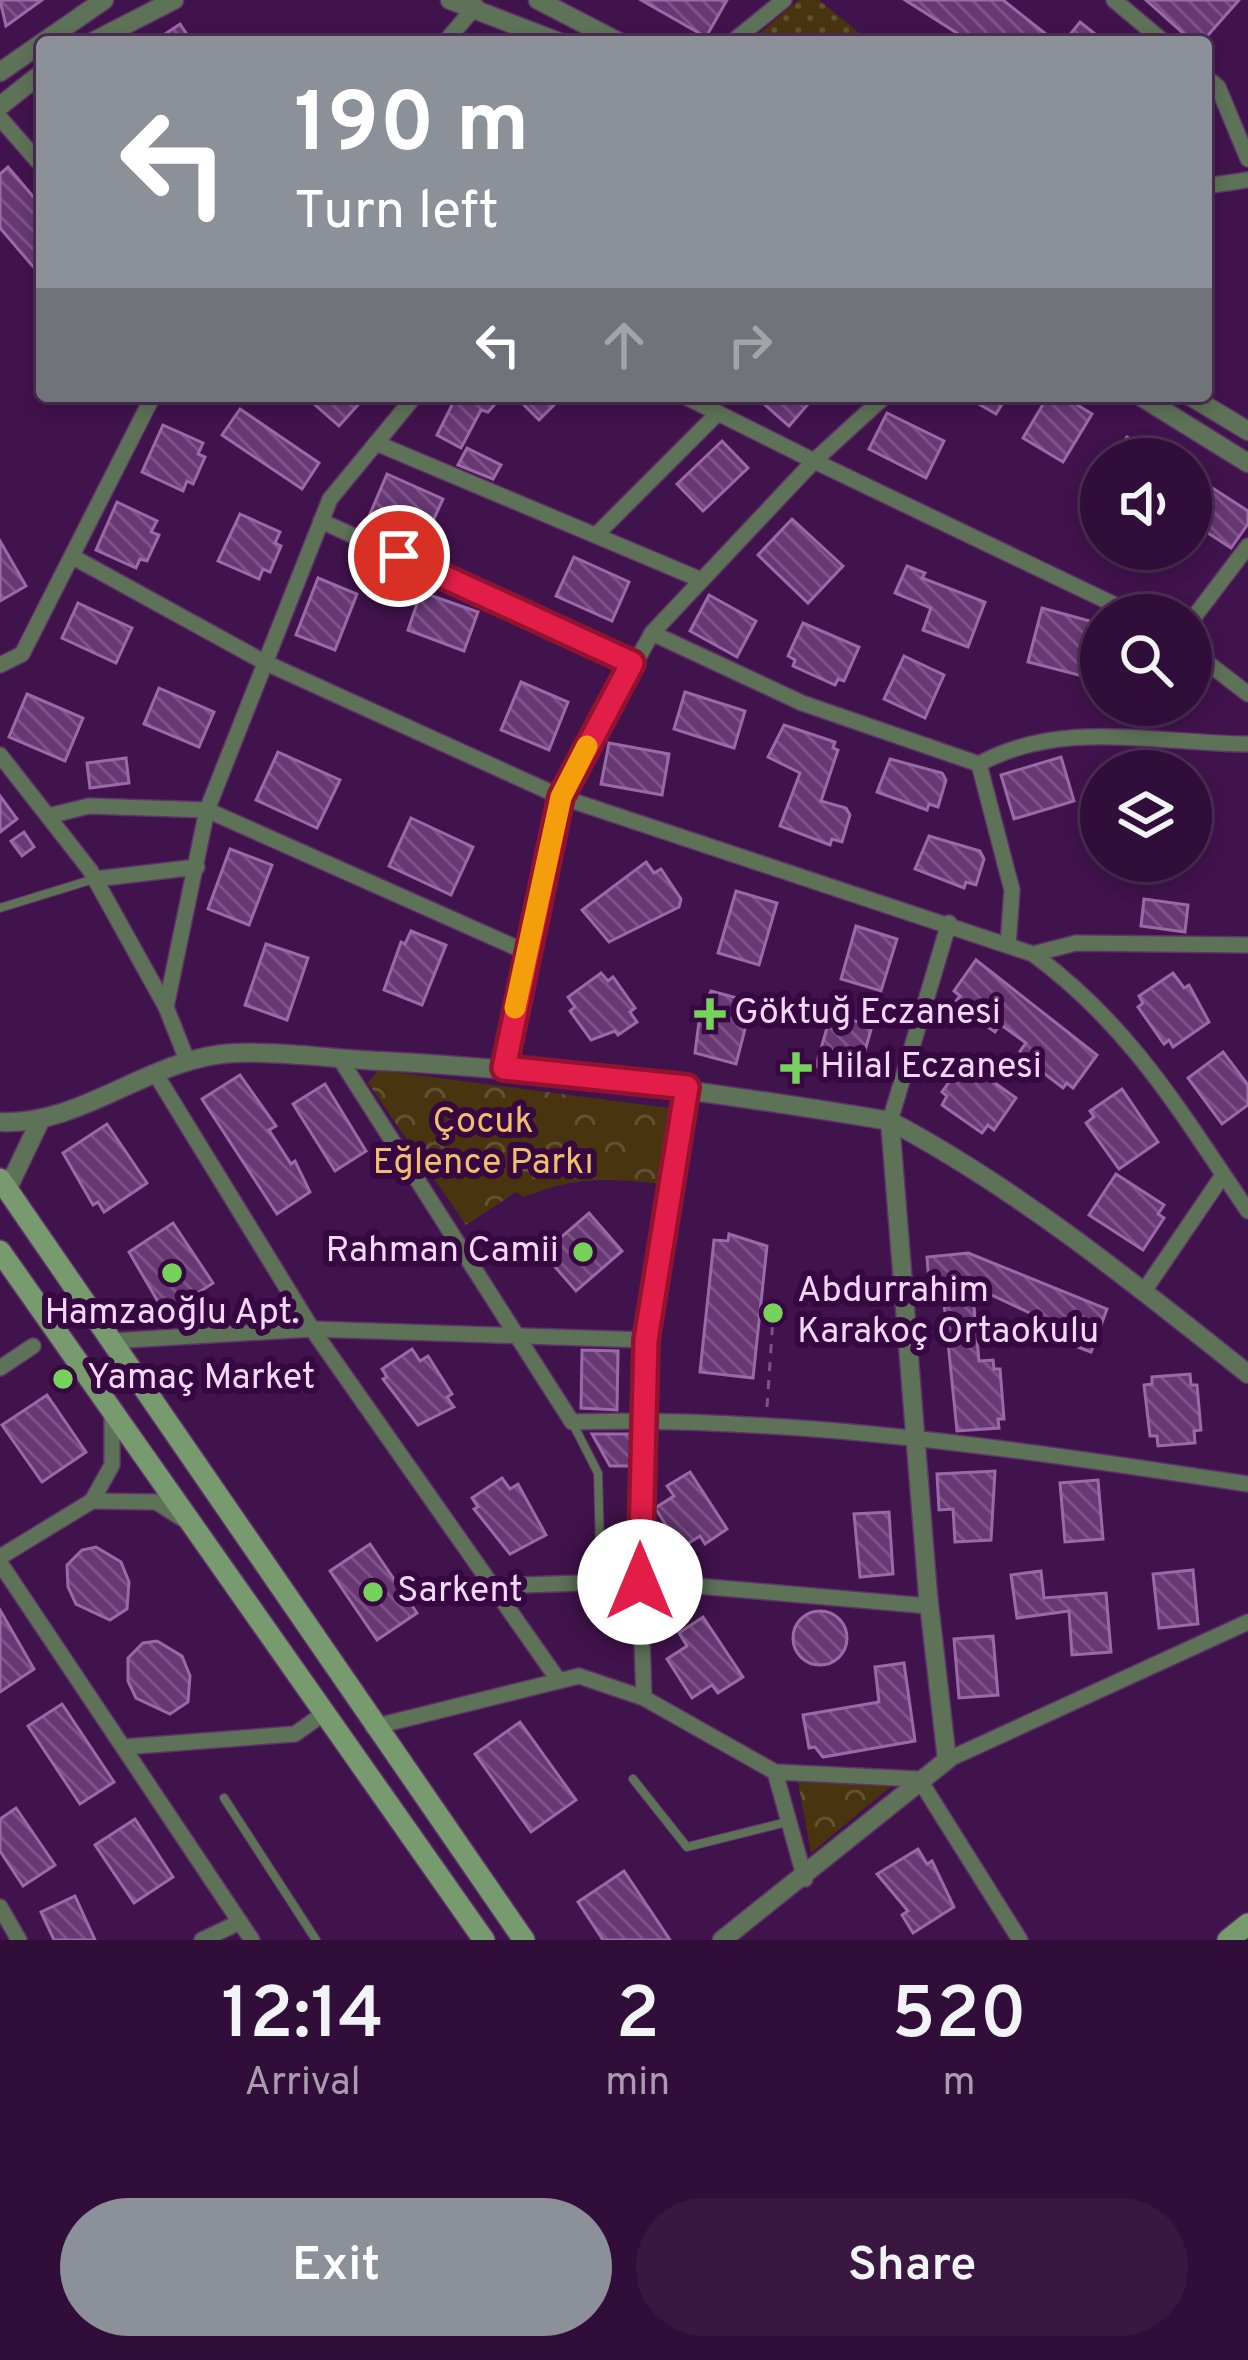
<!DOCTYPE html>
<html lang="en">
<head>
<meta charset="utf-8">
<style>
  :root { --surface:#310e39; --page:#391741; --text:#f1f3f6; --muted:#a89cae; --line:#4c2e53; --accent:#8c9099 }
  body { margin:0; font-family:Overpass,sans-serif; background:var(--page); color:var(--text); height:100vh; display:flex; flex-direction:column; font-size:45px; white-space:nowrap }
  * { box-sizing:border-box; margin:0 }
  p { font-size:39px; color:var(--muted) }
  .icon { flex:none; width:66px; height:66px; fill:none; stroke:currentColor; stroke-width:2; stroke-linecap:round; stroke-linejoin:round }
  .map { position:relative; height:1940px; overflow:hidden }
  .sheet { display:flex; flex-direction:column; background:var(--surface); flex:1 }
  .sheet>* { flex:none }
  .guide { position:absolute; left:36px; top:36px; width:1176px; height:366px; border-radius:12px; box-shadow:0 6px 18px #0003,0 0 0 3px var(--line); background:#8c9099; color:#fff; overflow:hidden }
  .buttons { position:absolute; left:1080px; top:438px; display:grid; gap:24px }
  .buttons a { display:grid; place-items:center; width:132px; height:132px; border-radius:50%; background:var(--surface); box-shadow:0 6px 18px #0003,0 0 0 3px var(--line); font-size:60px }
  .pin { position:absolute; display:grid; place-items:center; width:102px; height:102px; color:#fff; margin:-51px; border:6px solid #fff; border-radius:50%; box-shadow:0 3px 12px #0007 }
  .me { position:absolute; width:132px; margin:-66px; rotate:0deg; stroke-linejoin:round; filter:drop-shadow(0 0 9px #0008) }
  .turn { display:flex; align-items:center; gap:42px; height:252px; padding:0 60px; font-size:54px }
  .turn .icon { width:156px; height:156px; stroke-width:2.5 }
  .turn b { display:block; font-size:84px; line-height:102px }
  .lanes { display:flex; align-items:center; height:114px; padding:0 60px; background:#0003; justify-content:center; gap:60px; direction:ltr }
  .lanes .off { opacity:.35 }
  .eta { display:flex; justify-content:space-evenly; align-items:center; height:204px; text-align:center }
  .eta b { font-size:72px; font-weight:600; line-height:84px }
  .cta { display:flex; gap:24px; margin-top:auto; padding:24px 60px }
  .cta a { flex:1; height:138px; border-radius:72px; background:var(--accent); color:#fff; font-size:48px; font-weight:600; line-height:138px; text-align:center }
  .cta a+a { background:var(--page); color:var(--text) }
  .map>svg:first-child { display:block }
</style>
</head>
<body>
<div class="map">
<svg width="1248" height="1940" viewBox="0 0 1248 1940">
  <defs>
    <pattern id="grass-dots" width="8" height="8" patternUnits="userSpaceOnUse" patternTransform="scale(3)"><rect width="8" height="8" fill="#493410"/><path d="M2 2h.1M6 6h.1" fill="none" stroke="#645134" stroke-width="1.8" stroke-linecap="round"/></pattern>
    <pattern id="park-crowns" width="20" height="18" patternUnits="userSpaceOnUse" patternTransform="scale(3)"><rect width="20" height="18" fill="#493410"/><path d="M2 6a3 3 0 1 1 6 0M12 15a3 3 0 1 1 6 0" fill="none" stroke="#645134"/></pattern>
    <pattern id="building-back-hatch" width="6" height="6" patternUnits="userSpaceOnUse" patternTransform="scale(3)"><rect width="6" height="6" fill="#673873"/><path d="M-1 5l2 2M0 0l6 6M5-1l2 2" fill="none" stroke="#7d5488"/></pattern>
  </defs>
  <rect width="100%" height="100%" fill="#41134c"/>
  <polygon fill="url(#grass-dots)" points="799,0 819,0 870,42 749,42"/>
  <g fill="url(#park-crowns)">
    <path d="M 378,1070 L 677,1109 L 663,1184 C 610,1178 573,1176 524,1197 L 516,1192 L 466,1225 L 368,1083 Z"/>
    <polygon points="798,1782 895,1783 811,1853"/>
  </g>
  <g fill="url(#building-back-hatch)" stroke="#9b69a8" stroke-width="3">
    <polygon points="0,0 42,0 6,26"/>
    <polygon points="641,0 727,0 706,37"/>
    <polygon points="905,0 1003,0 1056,42 971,42"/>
    <polygon points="1146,0 1239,0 1202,42 1193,42"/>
    <polygon points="1080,22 1105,42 1064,42"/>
    <polygon points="180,24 192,42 153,42"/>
    <polygon points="8,167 42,207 42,277 0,228 0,174"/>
    <polygon points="305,396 366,396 339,426"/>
    <polygon points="448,396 502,396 488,412 481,410 461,448 437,435 454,401"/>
    <polygon points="515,396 563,396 539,420"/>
    <polygon points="755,396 815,396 789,426"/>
    <polygon points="965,396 1007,396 996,414"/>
    <polygon points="1048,396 1063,396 1092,414 1063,462 1023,438"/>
    <polygon points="240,409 319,463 302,489 222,435"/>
    <polygon points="887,413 944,441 926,478 869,449"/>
    <polygon points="163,425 203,443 198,454 205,457 193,484 187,481 183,491 142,472"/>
    <polygon points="1127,437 1161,459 1112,459"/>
    <polygon points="722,441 748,468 703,511 677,484"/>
    <polygon points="467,448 501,465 493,479 458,465"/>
    <polygon points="387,474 443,499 425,538 370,514"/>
    <polygon points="1200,480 1248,511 1248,524 1231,548 1191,522 1191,493"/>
    <polygon points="117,502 157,521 151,532 159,535 147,561 140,559 136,568 96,550"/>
    <polygon points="240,514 280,532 275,543 281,546 270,572 263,569 259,579 218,561"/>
    <polygon points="792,519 843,566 808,603 758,555"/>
    <polygon points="0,541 26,586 0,601"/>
    <polygon points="574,557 629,582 612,621 556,596"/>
    <polygon points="907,566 925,573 922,578 985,602 968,647 923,630 931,608 895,593"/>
    <polygon points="318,578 357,594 335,650 296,635"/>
    <polygon points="421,592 478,612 464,651 408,630"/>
    <polygon points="709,595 756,621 737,657 690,631"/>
    <polygon points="78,603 132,628 116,663 62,638"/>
    <polygon points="1042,608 1101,624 1090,678 1028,662"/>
    <polygon points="803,623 859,647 844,681 838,679 835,685 793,666 795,660 788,656"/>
    <polygon points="904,656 944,675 925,718 884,699"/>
    <polygon points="521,682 568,702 549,750 501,730"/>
    <polygon points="159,688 214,712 199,747 144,724"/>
    <polygon points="685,692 745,711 734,748 674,729"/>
    <polygon points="27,694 83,718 65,761 9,737"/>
    <polygon points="784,725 835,742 833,748 838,750 821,801 846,808 850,815 842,842 832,839 830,845 780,826 800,773 768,757"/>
    <polygon points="609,743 669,754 662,795 601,784"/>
    <polygon points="278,752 340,780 317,828 256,800"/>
    <polygon points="1061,757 1074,801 1014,819 1001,775"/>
    <polygon points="126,758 129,783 90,788 87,763"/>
    <polygon points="890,759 942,773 946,780 938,807 929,804 927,810 877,792"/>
    <polygon points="0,796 17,819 0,832"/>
    <polygon points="411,818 473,847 451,895 389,866"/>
    <polygon points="24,832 34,847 22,856 11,841"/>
    <polygon points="929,836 980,851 984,859 976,885 966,882 964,888 915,869"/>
    <polygon points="230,849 272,865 249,925 208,909"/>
    <polygon points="646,862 654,873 661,869 681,899 679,907 609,942 582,910"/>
    <polygon points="736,891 777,903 759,965 718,953"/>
    <polygon points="1144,899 1188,905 1185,932 1141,926"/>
    <polygon points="856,926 897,939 881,991 841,979"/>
    <polygon points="411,931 446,945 422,1005 384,990 401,942 405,944"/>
    <polygon points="266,944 308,958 287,1020 245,1005"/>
    <polygon points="976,960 1097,1055 1073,1088 1067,1083 1063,1088 1024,1058 1020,1051 1026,1043 1000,1024 995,1032 954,1004 960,996 954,991"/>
    <polygon points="601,973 608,981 613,977 635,1008 630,1012 637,1022 618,1035 615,1031 591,1040 570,1011 575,1007 568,997"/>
    <polygon points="1173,973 1184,988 1189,985 1209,1022 1173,1047 1169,1040 1164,1044 1138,1007 1143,1003 1139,996"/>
    <polygon points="711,991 752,1002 736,1064 695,1053 700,1014"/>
    <polygon points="831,1014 872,1026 857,1079 816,1066"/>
    <polygon points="1223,1052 1248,1085 1248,1105 1222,1124 1188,1078"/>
    <polygon points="964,1061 1016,1098 994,1130 988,1125 982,1133 942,1105 947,1096 942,1092"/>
    <polygon points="240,1075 276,1126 269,1130 291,1164 295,1161 310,1192 277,1214 202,1099"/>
    <polygon points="325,1084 366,1151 335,1171 293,1104"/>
    <polygon points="1122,1089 1158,1142 1119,1169 1086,1123 1094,1117 1090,1111"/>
    <polygon points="107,1124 147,1183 104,1212 98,1202 93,1205 63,1153"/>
    <polygon points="1116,1174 1164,1205 1158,1214 1164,1218 1143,1250 1089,1215"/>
    <polygon points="589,1213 622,1251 576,1291 543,1253"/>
    <polygon points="173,1223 213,1283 170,1311 164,1302 160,1305 129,1252"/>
    <polygon points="729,1234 767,1246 753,1378 700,1372 714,1240 728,1241"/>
    <polygon points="968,1253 1107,1309 1091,1352 1027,1328 1032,1314 972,1286 979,1361 993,1360 994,1369 1000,1369 1004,1419 998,1419 999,1428 957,1431 942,1283 929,1284 927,1257"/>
    <polygon points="412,1349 420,1361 428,1356 452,1394 447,1397 454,1407 418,1425 383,1379 387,1377 382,1369"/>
    <polygon points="582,1350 618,1351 617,1410 581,1408"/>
    <polygon points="1190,1374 1191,1385 1197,1385 1201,1430 1194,1431 1195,1443 1158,1446 1157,1436 1150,1436 1144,1385 1152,1384 1152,1377"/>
    <polygon points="47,1395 86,1452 42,1482 2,1425"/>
    <polygon points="592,1434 632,1434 631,1466 610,1466"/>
    <polygon points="995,1471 991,1540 955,1542 953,1509 939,1510 937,1474"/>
    <polygon points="690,1472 727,1529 705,1544 700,1536 681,1548 655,1508 674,1496 667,1486"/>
    <polygon points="502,1478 510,1489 518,1484 546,1535 510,1554 474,1509 478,1507 472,1498"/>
    <polygon points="1098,1480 1103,1539 1065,1542 1060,1483"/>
    <polygon points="889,1512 893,1574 860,1577 854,1514"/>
    <polygon points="370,1544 417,1613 377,1640 330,1571"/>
    <polygon points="96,1547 121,1562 129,1582 127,1609 110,1620 76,1604 68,1587 67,1565 82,1550"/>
    <polygon points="1193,1570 1198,1624 1159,1628 1153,1574"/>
    <polygon points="1041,1571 1044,1598 1106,1593 1111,1652 1072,1655 1069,1611 1017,1618 1011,1575"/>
    <polygon points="0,1610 34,1669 0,1692"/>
    <circle cx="820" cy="1638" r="27"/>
    <polygon points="703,1617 743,1677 718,1693 712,1685 692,1698 667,1659 687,1646 679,1633"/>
    <polygon points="993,1636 998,1695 959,1698 954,1639"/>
    <polygon points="157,1641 182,1656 190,1676 188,1702 170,1714 136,1698 128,1681 128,1658 143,1643"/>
    <polygon points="904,1663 915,1741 823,1757 815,1747 809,1748 803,1715 879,1702 875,1667"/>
    <polygon points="62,1704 114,1782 80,1804 28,1726"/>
    <polygon points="520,1722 576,1800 531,1832 475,1754"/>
    <polygon points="16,1808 55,1865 23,1886 0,1851 0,1819"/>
    <polygon points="135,1819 173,1877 134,1903 95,1845"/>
    <polygon points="918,1849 927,1864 932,1861 954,1907 913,1933 902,1915 908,1911 877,1874"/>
    <polygon points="624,1871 670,1940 603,1940 578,1902"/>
    <polygon points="75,1896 95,1940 54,1940 41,1912"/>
  </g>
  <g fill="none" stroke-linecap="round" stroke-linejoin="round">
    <defs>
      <g id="service">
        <polyline points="0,908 94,879"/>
        <polyline points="573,1424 598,1473 601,1582"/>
        <polyline points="633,1779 687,1847 787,1822"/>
        <polyline points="224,1798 316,1940"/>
      </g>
      <g id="minor">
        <polyline points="1114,0 1164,42"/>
        <polyline points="445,42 476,6"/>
        <polyline points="732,42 784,0"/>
        <polyline points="1206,77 1218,87 1248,159"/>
        <polyline points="0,118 42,166"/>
        <polyline points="1206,186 1248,180"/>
        <path d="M 684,396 L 814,461 L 652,633 L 561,797 L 1033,954 C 1131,1026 1181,1113 1248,1211"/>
        <polyline points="885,396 814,461 1136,615"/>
        <polyline points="376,443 699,579"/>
        <polyline points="321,521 633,663"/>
        <polyline points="596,535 718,413"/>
        <polyline points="73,557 264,662 561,797 504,1068"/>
        <polyline points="1191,621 1248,546"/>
        <polyline points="652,633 802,703 979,764 1012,890 1008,945"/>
        <polyline points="1191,650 1248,694"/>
        <polyline points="0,665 22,654 153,396"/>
        <polyline points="0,755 90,870 166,1007"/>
        <path d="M 979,764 C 1063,718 1158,744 1248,744"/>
        <polyline points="48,816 89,806 207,810 526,952"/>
        <polyline points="95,879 197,867"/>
        <polyline points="1033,954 1076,943 1248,945"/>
        <path d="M 340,1059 L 572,1422 C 800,1416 1023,1450 1248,1484"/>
        <polyline points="187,1060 166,1007 207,810 330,499 415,396"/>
        <polyline points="155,1073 312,1329 559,1681"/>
        <polyline points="890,1121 949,923"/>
        <polyline points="1144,1291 1223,1175"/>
        <polyline points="111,1341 312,1329 646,1340"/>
        <polyline points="0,1368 33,1346"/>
        <polyline points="112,1418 112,1465 92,1501 156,1502 183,1519"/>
        <polyline points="0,1557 92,1501"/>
        <polyline points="0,1563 252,1940"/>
        <polyline points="493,1586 640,1581 929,1606"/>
        <polyline points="644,1698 640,1581 646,1340 687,1087"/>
        <polyline points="373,1727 579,1676 644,1698 775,1772 805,1879"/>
        <polyline points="123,1747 295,1734 323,1714"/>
        <polyline points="947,1760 1248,1622"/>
        <polyline points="775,1772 919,1779 1020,1940"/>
        <polyline points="0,1907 19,1940"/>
        <polyline points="202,1940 240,1922"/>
      </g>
      <g id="tertiary">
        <polyline points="450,0 559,42"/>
        <polyline points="538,0 619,42"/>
        <polyline points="92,42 174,0"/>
        <polyline points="0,72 104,0"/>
        <polyline points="0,106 42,73"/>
        <polyline points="1140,396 1248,463"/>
        <polyline points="1190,396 1248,431"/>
        <path d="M 890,1121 C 1018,1189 1135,1284 1248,1374"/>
        <path d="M 0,1122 C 83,1126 150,1057 234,1053 C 282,1051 333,1059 381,1061 C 553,1070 720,1093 890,1121 L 928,1595 L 947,1760 L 722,1940"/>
        <polyline points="7,1190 39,1123"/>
      </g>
      <g id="secondary">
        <polyline points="0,1179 524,1940"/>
        <polyline points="0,1251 484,1940"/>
        <polyline points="1228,1940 1248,1924"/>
      </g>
    </defs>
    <use href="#service" stroke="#5d3368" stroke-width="10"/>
    <use href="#minor" stroke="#5d3368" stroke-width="18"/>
    <use href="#tertiary" stroke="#5d3368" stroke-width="21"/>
    <use href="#secondary" stroke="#5d3368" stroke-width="24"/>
    <polyline stroke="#7b5384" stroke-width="3" stroke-dasharray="9 9" stroke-linecap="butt" points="767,1407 773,1318"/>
    <use href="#service" stroke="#5d7257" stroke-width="8"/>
    <use href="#minor" stroke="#5d7257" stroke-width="15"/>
    <use href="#tertiary" stroke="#5d7257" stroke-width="18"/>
    <use href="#secondary" stroke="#789a6f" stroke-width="21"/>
  </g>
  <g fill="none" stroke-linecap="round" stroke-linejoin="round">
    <defs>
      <polyline id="route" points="399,556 632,663 561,797 504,1068 687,1087 646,1340 640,1582"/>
    </defs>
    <use href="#route" stroke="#92132f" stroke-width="30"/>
    <use href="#route" stroke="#e11d48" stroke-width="21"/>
    <polyline stroke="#f59e0b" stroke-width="21" points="515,1008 561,797 587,746"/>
  </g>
  <g fill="#76d25a" stroke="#360741" stroke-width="4.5">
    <path d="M704 996h12v12h12v12h-12v12h-12v-12h-12v-12h12z"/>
    <path d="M790 1050h12v12h12v12h-12v12h-12v-12h-12v-12h12z"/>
    <circle cx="583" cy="1252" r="12"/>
    <circle cx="172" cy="1273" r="12"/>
    <circle cx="773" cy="1313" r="12"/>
    <circle cx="63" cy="1379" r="12"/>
    <circle cx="373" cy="1592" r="12"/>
  </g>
  <g text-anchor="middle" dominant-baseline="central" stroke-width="12" stroke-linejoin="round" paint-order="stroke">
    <g font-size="36" fill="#f3d8fa" stroke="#360741" text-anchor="start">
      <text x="734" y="1014">Göktuğ Eczanesi</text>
      <text x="820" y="1068">Hilal Eczanesi</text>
      <text x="559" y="1252" text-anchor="end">Rahman Camii</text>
      <text x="797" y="1292">Abdurrahim<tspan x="797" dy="41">Karakoç Ortaokulu</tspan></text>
      <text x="172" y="1314" text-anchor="middle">Hamzaoğlu Apt.</text>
      <text x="87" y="1379">Yamaç Market</text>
      <text x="397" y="1592">Sarkent</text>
    </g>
    <g font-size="36" fill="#f0bf6b" stroke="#360741">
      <text x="483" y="1123">Çocuk<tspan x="483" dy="41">Eğlence Parkı</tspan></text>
    </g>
  </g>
</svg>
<div class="buttons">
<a><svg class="icon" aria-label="sound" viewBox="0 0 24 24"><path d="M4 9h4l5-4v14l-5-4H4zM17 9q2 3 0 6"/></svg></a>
<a><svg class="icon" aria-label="search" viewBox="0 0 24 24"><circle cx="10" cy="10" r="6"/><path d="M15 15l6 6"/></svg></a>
<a><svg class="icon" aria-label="layers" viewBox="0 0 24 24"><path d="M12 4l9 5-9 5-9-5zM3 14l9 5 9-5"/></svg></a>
</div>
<div class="pin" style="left:399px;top:556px;background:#d93025"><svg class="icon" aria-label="arrive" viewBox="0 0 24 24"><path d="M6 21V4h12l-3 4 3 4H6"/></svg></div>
<svg class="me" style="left:640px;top:1582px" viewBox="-20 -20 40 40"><circle r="19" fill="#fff"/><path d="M0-13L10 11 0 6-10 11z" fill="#e11d48"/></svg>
<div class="guide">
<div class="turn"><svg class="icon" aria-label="left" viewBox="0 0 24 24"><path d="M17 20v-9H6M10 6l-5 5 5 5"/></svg><div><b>190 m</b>Turn left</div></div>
<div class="lanes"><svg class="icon" aria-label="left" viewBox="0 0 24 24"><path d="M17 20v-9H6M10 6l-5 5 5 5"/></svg><svg class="icon off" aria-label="ahead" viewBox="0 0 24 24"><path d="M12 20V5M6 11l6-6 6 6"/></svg><svg class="icon off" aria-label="right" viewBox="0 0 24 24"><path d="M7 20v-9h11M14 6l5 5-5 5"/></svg></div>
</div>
</div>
<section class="sheet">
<div class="eta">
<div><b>12:14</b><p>Arrival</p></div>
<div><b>2</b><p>min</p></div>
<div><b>520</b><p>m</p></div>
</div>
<div class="cta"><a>Exit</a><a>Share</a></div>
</section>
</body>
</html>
